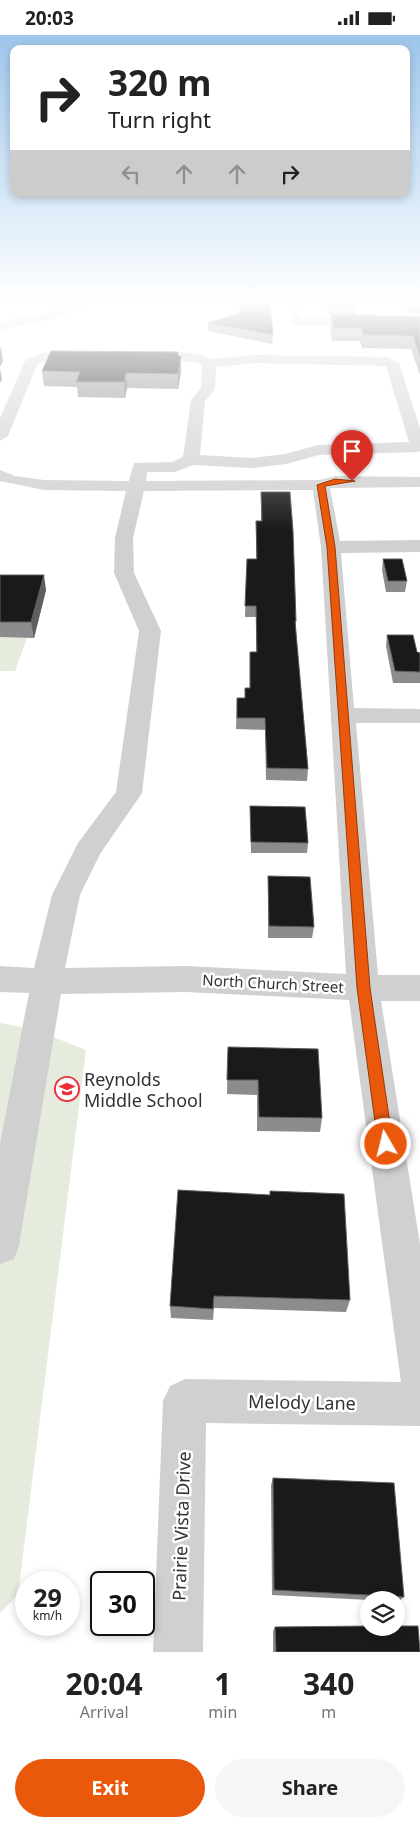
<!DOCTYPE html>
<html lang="en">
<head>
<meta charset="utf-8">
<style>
  :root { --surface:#fff; --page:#f6f6f6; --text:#222; --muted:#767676; --accent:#ea580c }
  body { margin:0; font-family:"Noto Sans",sans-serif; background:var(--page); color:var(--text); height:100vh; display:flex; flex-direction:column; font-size:19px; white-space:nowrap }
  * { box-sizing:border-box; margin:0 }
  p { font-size:16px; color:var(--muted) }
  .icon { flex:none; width:28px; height:28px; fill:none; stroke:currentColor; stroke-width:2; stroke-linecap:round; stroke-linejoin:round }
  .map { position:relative; height:1617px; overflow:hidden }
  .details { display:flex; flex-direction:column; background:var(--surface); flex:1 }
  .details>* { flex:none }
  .banner { position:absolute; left:10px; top:10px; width:400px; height:152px; border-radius:10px; box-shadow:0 2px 8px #0003; background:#fff; color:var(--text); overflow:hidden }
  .tools { position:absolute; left:360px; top:1556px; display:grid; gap:10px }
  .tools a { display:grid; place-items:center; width:45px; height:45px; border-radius:50%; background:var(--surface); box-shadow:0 2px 8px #0003; font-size:25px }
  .speed { position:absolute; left:15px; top:1536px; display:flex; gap:10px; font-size:25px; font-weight:700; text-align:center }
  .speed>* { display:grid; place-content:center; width:65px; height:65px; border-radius:50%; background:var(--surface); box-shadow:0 2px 8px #0003; line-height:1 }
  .speed small { font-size:12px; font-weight:400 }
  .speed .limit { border:2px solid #111; border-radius:8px; background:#fff; color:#111 }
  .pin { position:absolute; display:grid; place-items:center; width:42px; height:42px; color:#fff; margin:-51px -21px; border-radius:50% 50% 50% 0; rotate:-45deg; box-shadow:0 0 5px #0007 }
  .pin .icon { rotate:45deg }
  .me { position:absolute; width:55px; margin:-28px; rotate:352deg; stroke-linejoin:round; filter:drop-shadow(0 0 4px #0008) }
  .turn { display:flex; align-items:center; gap:18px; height:105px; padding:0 15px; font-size:22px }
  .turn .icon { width:65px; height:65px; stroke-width:2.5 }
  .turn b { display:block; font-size:35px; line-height:42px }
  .lanes { display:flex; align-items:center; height:48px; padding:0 15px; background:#0003; justify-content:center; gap:25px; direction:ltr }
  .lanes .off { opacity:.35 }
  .eta { display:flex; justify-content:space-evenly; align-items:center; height:85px; text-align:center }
  .eta b { font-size:30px; font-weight:700; line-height:35px }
  .button { display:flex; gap:10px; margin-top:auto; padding:10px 15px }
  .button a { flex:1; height:58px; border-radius:30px; background:var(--accent); color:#fff; font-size:20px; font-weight:700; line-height:58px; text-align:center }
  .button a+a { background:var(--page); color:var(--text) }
  .status { display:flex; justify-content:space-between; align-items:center; height:35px; padding:0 25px; background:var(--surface); direction:ltr }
  .status svg { height:14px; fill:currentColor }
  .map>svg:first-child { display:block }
</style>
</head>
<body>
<div class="status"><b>20:03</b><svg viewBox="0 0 49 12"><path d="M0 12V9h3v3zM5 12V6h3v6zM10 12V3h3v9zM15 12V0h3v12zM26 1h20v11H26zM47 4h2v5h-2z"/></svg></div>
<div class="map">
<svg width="420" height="1617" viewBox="0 0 420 1617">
  <rect width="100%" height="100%" fill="#fff"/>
  <g fill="#e5ecde">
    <polygon points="0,553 44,556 15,636 0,636"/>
    <polygon points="0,988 33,994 86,1015 18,1560 0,1578"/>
  </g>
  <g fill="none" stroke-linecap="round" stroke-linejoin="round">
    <g fill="#d0d0d0" fill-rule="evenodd">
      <polygon points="75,268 94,268 55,284 0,295 0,287 48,278"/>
      <polygon points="287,268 299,268 302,283 420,280 420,288 297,291 291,287"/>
      <polygon points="86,317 93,321 91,324 45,326 37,330 8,401 0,406 0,383 26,324 43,318"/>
      <path d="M 178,317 L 197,319 L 212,324 L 256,320 L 388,322 L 399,328 L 420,393 L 420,416 L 418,417 L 319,420 L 286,429 L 251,433 L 193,430 L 175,437 L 147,437 L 146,446 L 320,445 L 335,441 L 420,442 L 420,452 L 330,453 L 340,506 L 420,505 L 420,517 L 341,518 L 354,673 L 420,674 L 420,688 L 356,688 L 378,940 L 420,940 L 420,966 L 381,966 L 420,1209 L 420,1391 L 206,1388 L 203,1617 L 153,1617 L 163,1366 L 170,1351 L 185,1344 L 401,1347 L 349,965 L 186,957 L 61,959 L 19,1210 L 14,1224 L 0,1229 L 0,1109 L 29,958 L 0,957 L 0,931 L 34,933 L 52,860 L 78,808 L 116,757 L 139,596 L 114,538 L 115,503 L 126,456 L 44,455 L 0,446 L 0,435 L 15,441 L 44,445 L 129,446 L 134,428 L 172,427 L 183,422 L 191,365 L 201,353 L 202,330 C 186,321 146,333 137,322 L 144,318 ZM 256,328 L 386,331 L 409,407 L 318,410 L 285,419 L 251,423 L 200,420 L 205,366 L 215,354 L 216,332 ZM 313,455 L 321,512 L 346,939 L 186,931 L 65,933 L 80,860 L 100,819 L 142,758 L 161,596 L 134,538 L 133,503 L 144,456 Z"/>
    </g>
  </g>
  <g fill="#8c8c8c">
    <polygon points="326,268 355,268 356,271 355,280 348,280 416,282 420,281 420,340 411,314 362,313 360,306 332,306 330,292 331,280 328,280"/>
    <polygon points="404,268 420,268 420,279 409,278"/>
    <polygon points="240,278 273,300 272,309 208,296 208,288"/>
    <polygon points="178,317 181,336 178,354 127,353 125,363 78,362 77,352 44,351 42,336"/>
    <polygon points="261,457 296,586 296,597 308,734 307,746 266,745 265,695 236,694 237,663 245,663 250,653 250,617 256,617 256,582 245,582 247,524 256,524 256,486 261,486"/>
    <polygon points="383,524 407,546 405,557 386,557 382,535"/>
    <polygon points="0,540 46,555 34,603 0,602"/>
    <polygon points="387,600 417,617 420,618 420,648 393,648 386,611"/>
    <polygon points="250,771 308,808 307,818 251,818"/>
    <polygon points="268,841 314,892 312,903 268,903"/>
    <polygon points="228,1012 322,1083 320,1097 257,1096 257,1060 227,1059"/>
    <polygon points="270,1156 350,1265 346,1277 214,1273 213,1285 171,1283 170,1271 270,1160"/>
    <polygon points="273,1443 404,1562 398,1567 396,1567 396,1565 369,1565 272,1560 271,1450"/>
    <polygon points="275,1592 420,1617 273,1617 273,1596"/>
  </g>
  <g fill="#5f5f5f">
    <polygon points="1,312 3,326 0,332 0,314"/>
    <polygon points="181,321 181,336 178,354 178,339"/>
    <polygon points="0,333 2,344 0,348"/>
    <polygon points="126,338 127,353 125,363 124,347"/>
    <polygon points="44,540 46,555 34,603 31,587"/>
  </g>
  <g fill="#1a1a1a" stroke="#5f5f5f">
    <polygon points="240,268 270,268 273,300 208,288 240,278"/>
    <polygon points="328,268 355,268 356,271 329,272"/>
    <polygon points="410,268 420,268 420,270 411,270"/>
    <polygon points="331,279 419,282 420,285 420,321 413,301 363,300 361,293 334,293"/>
    <polygon points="51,316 178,317 178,321 181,321 178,339 126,338 124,347 76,347 80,337 42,336"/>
    <polygon points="261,457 290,457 293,496 296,586 295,586 308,734 267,733 265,683 237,683 237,663 245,663 245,653 250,653 250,617 257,617 256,571 245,571 247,524 257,524 256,486 262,486"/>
    <polygon points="383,524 402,524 407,546 388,546"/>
    <polygon points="0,540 44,540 31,587 0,587"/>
    <polygon points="387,600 413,600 417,617 420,618 420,637 395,636"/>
    <polygon points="250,771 305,772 308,808 251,807"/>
    <polygon points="268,841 310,842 314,892 269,891"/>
    <polygon points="228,1012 318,1014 322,1083 259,1082 258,1045 227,1045"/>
    <polygon points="178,1155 270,1160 270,1156 344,1159 350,1265 214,1261 213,1274 170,1271"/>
    <polygon points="273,1443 394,1448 404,1562 274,1555"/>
    <polygon points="369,1591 369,1592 396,1592 396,1591 418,1591 420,1617 276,1617 275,1592"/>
  </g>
  <linearGradient id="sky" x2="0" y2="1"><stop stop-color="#9dc6eb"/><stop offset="0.54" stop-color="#fff"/><stop offset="1" stop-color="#fff" stop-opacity="0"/></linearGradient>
  <rect width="420" height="495" fill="url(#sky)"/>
  <polygon fill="#ea580c" stroke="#983908" points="335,444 355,446 325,451 335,512 370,953 393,1109 391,1114 386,1116 381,1114 378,1109 357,953 327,512 317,450"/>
  <defs>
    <symbol id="school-ring" viewBox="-11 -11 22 22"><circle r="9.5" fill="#fff" stroke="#ef303b" stroke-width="1.5"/><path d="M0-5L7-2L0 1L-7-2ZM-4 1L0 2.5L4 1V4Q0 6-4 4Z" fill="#ef303b"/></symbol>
  </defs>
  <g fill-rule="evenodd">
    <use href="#school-ring" x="53" y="1040" width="28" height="28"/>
  </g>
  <g text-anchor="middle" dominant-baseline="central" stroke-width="5" stroke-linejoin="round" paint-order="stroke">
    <g font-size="15" fill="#333" stroke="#fff">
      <text transform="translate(273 948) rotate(3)">North Church Street</text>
    </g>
    <g font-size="18" fill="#333" stroke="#fff" text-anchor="start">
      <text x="84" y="1044">Reynolds<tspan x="84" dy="21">Middle School</tspan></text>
    </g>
    <g font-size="18" fill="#333" stroke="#fff">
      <text transform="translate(302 1367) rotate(1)">Melody Lane</text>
      <text transform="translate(181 1491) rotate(-88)">Prairie Vista Drive</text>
    </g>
  </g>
</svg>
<div class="tools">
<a><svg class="icon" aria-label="layers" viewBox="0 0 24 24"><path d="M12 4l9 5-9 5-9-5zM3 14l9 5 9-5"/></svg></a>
</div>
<div class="speed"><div>29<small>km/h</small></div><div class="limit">30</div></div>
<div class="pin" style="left:352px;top:446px;background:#d93025"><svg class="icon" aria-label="arrive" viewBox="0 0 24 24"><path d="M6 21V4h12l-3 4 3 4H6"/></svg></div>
<svg class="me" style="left:386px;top:1109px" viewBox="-20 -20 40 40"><circle r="17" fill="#ea580c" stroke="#fff" stroke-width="3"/><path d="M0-11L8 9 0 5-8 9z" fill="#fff"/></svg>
<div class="banner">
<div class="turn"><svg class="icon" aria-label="right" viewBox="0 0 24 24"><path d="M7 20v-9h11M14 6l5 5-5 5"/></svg><div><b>320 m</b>Turn right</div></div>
<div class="lanes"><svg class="icon off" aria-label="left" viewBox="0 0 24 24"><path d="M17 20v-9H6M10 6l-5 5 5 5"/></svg><svg class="icon off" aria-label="ahead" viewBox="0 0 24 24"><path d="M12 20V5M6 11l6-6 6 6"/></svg><svg class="icon off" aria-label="ahead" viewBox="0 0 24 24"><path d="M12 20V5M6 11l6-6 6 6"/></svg><svg class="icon" aria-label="right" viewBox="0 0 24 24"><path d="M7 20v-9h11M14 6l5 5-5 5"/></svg></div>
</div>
</div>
<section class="details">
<div class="eta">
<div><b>20:04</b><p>Arrival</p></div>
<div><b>1</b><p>min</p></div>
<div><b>340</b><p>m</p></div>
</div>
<div class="button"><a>Exit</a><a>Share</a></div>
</section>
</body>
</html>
